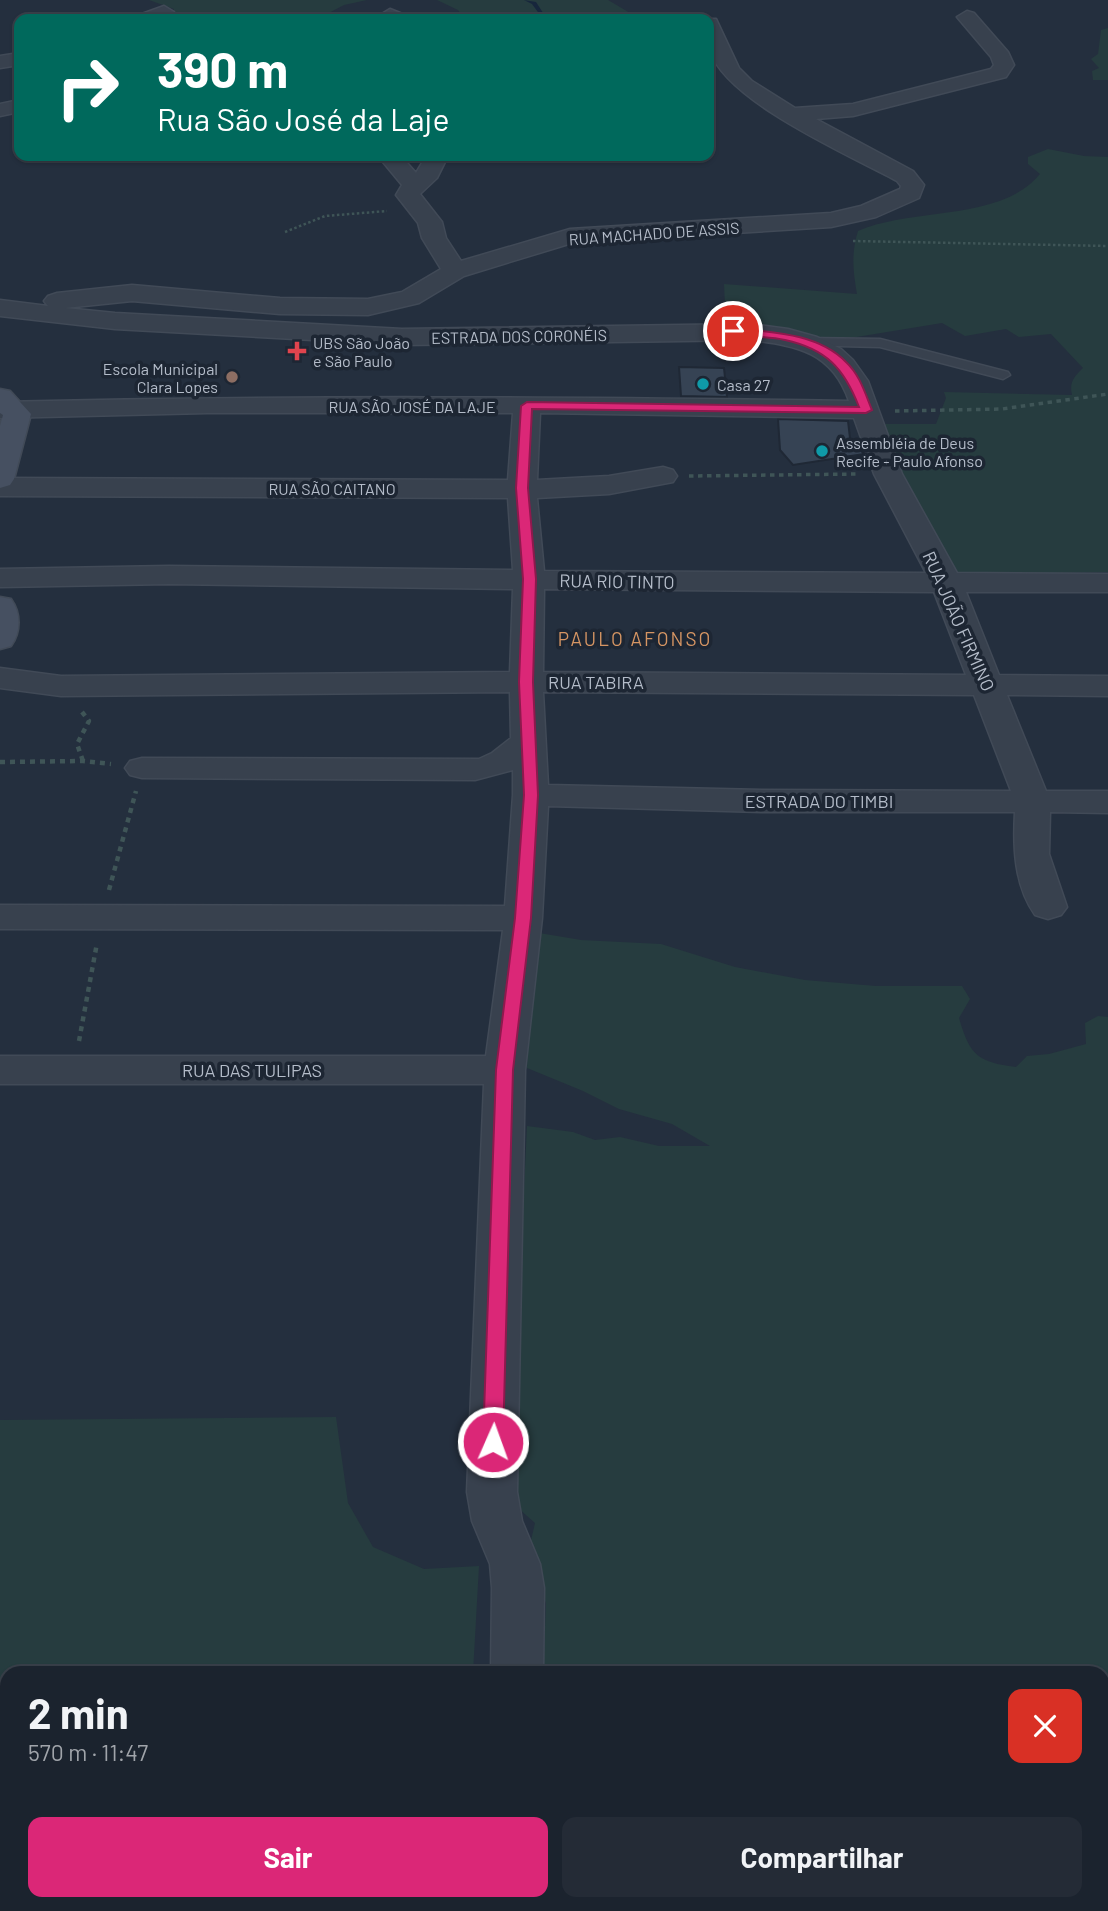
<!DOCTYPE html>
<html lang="pt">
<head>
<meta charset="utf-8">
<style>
  :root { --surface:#1b232e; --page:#242b36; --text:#f1f3f6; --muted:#a0a4aa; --line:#39404a; --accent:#db2777 }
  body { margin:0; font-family:Barlow,sans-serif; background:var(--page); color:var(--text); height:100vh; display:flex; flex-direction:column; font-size:26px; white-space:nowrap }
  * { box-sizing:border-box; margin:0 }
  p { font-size:23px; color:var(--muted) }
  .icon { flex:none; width:38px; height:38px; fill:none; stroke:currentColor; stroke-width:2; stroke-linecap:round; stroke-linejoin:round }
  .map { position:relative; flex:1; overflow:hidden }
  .drawer { position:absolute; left:0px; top:1666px; width:1110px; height:245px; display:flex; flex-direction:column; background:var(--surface); border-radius:21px 21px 0 0; box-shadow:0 2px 5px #0004,0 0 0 2px var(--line) }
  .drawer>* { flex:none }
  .top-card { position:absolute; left:14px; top:14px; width:700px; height:147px; border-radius:14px; box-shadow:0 2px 5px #0004,0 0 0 2px var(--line); background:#00695c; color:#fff; overflow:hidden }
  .pin { position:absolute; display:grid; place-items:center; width:60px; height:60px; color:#fff; margin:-30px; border:4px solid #fff; border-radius:50%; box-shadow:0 2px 7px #0007 }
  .me { position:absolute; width:77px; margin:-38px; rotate:2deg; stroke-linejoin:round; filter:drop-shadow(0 0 5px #0008) }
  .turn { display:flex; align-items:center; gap:24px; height:147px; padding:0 28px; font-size:32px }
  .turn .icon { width:91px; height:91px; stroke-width:2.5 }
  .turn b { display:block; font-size:49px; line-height:60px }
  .round { display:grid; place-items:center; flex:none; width:74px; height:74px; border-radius:14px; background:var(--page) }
  .head { display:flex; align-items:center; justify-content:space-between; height:119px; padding:0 28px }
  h1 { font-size:42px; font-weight:700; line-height:52px }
  .cta { display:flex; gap:14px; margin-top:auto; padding:14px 28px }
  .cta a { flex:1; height:80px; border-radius:14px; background:var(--accent); color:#fff; font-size:28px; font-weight:700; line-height:80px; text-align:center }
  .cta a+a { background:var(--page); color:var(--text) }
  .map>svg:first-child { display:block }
</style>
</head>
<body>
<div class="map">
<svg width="1108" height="1911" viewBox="0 0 1108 1911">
  <rect width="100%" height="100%" fill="#242f3e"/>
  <g fill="#263c3f">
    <polygon points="149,0 367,0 344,5 317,19 172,19 174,9"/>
    <polygon points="437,0 608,0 630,13 630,19 465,19 458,10"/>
    <polygon points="1108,28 1108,80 1093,80 1092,71 1099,68 1091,59 1098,54 1101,30"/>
    <path d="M 1048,149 L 1084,156 L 1108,157 L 1108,572 L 951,575 L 903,483 L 880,424 L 936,424 L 946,398 L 944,392 L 1072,395 C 1069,382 1074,377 1083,368 L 1051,334 L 1019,337 L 1006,329 L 965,336 L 942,323 L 826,342 L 726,327 L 724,284 L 857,294 C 853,272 851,253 858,231 C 912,207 1001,222 1040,174 L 1028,164 L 1028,157 Z"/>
    <path d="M 533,932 L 581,940 L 661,944 L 735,967 L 805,980 L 876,986 L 962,986 L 970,999 L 959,1018 C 970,1056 978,1062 1016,1067 L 1027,1056 L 1049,1054 L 1086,1044 L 1085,1023 L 1098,1016 L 1108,1017 L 1108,1911 L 533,1911 L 533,1904 L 1102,1904 L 1102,1673 L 543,1673 L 546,1603 L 527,1558 L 535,1523 L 518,1508 L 510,1488 L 527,1126 L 573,1132 L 595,1140 L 620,1137 L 659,1146 L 710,1146 L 672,1124 L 619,1109 L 583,1091 L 527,1068 Z"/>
    <polygon points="336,1417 348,1503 373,1547 424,1569 479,1566 473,1673 7,1673 7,1904 460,1904 460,1911 0,1911 0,1420"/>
  </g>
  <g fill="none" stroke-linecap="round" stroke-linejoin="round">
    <polygon fill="#17263c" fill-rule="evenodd" points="524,0 536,2 547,19 543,19 532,4"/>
  </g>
  <g fill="#364354" stroke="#1f2835" stroke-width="2">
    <polygon points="679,367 724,368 727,397 681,396"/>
    <polygon points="778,419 848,421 850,438 864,454 793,465 780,450"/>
  </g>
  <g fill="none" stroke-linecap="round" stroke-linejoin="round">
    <defs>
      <polygon id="lane" points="803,338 880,339 1008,372 1010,375 1003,379 880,347 798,345 796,342"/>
      <g id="street">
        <path d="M 164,6 L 174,12 C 165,23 149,20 136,19 L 139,15 Z"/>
        <polygon points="390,9 405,15 408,19 383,19 380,15"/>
        <path d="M 967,11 L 974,13 L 1008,52 L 1014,65 L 1006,77 L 853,116 L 816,119 L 913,171 L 924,185 L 919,198 L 876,217 L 831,227 L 572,243 L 464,276 L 419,303 L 368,315 L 280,314 L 132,301 L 65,308 L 115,313 L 402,329 L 751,324 L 788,329 L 817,337 L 841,349 L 853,360 L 868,381 L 902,474 L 957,573 L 1108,574 L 1108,592 L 966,592 L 999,675 L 1108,676 L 1108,696 L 1007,695 L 1046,791 L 1108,791 L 1108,813 L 1050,812 L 1049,854 L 1067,907 L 1061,915 L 1048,919 L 1035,915 C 1014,885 1013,847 1015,812 L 762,812 L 548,806 L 542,918 L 525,1070 L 517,1492 L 522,1521 L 540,1564 L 544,1588 L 543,1673 L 491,1673 L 492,1588 L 490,1564 L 472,1521 L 467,1492 L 484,1084 L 0,1084 L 0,1056 L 486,1056 L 503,930 L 0,929 L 0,905 L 505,906 L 513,795 L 513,770 L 475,780 L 142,778 L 130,775 L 125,768 L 130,761 L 142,758 L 479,759 L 492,753 L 511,738 L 510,692 L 61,696 L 0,688 L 0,668 L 61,676 L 510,672 L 513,589 L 169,584 L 0,587 L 0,569 L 169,566 L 513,570 L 508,498 L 0,496 L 0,478 L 508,480 L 513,413 L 207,413 L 0,418 L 0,402 C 283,395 566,397 849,401 C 832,352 798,346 751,340 L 402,345 L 115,329 L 0,316 L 0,300 L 48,306 L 44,301 L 48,296 L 57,293 L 132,285 L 280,298 L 368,299 L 402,292 L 441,269 L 422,238 L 418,223 L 396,195 L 402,185 L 378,156 L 401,156 L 416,173 L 426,156 L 448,156 L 437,178 L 420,194 L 442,222 L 446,238 L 461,261 L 570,229 L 831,213 L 861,206 L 900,189 L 901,186 L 897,181 C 849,155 727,102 710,51 C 707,42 709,29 709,19 L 702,19 L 716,19 L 739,68 L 752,81 L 795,108 L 853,104 L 991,69 L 994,65 L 991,57 L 957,17 ZM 540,413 L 854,418 L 874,474 L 926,573 L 544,571 L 537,498 L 609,494 L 673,482 L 677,476 L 673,470 L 663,467 L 609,476 L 537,480 ZM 544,589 L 934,592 L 966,675 L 543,672 ZM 543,692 L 974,695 L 1011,791 L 762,790 L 548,785 Z"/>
        <polygon points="19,53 19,65 0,68 0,56"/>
        <polygon points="19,100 19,112 0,116 0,104"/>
        <rect x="476" y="1904" width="58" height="7"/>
      </g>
      <g id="secondary">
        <polygon points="0,389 10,391 31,414 14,479 10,485 0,488 0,426 3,415 0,413"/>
        <path d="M 0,597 L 11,599 C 21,613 21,632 11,646 L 0,649 Z"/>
      </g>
    </defs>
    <use href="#lane" stroke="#414a57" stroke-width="3"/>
    <use href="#street" stroke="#414a57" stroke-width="3"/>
    <use href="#secondary" stroke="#414a57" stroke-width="3"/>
    <g stroke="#3f5557" stroke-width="2.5" stroke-dasharray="2.5 2.5" stroke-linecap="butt">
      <polyline points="285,232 325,216 387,211"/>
      <polyline points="853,241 1108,246"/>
    </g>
    <g stroke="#3f5557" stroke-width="3.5" stroke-dasharray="4.5 4.5" stroke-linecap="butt">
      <polyline points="895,411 1002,409 1108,394"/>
      <polyline points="689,476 859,474"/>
    </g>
    <g stroke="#3f5557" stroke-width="4.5" stroke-dasharray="5 5" stroke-linecap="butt">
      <polyline points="82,712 89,721 77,744 83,761"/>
      <polyline points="0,762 83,761 111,764"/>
      <polyline points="109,890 136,791"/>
      <polyline points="79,1041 97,943"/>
    </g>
    <use href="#lane" fill="#38414e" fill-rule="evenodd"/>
    <use href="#street" fill="#38414e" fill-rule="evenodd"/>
    <use href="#secondary" fill="#465061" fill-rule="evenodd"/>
  </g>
  <path fill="#db2777" stroke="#8e194d" stroke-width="2" d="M 733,328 C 771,332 818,333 846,362 C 860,375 865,393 872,410 L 866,413 L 532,409 L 528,488 L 536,579 L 533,682 L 538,795 L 531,918 L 513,1070 L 503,1442 L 500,1447 L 493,1450 L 486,1447 L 483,1442 L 496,1070 L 515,918 L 524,795 L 519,682 L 523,579 L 516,488 L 521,406 L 527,402 L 859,407 C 844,368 826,349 785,340 C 767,336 747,337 729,334 L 729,329 Z"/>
  <path fill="#e0444e" stroke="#1d2633" stroke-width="2.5" d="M293.5 340.5h7v7h7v7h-7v7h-7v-7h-7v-7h7z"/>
  <circle fill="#8d6e63" stroke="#1d2633" stroke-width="2.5" cx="232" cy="377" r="7"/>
  <g fill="#0f9aa8" stroke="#1d2633" stroke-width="2.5">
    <circle cx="703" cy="384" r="7"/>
    <circle cx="822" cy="451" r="7"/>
  </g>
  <g text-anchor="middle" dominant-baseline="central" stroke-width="7" stroke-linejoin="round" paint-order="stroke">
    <g font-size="16" fill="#b4bcc9" stroke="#1d2633">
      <text transform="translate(654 233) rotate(-4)">RUA MACHADO DE ASSIS</text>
      <text transform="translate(519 336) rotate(-1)">ESTRADA DOS CORONÉIS</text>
      <text x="412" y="406">RUA SÃO JOSÉ DA LAJE</text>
      <text x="332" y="488">RUA SÃO CAITANO</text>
    </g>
    <g font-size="16" fill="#b4bcc9" stroke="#1d2633" text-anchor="start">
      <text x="313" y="342">UBS São João<tspan x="313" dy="18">e São Paulo</tspan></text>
      <text x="218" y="368" text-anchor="end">Escola Municipal<tspan x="218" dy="18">Clara Lopes</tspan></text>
      <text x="717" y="384">Casa 27</text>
      <text x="836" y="442">Assembléia de Deus<tspan x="836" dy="18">Recife - Paulo Afonso</tspan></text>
    </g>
    <g font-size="18" fill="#b4bcc9" stroke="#1d2633">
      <text transform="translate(617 581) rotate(1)">RUA RIO TINTO</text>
      <text transform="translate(959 621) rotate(66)">RUA JOÃO FIRMINO</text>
      <text x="596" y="682">RUA TABIRA</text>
      <text x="819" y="801">ESTRADA DO TIMBI</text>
      <text x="252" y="1070">RUA DAS TULIPAS</text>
    </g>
    <g font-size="19" letter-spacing="2" fill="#d59563" stroke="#1d2633">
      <text x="635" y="638">PAULO AFONSO</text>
    </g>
  </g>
</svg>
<div class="pin" style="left:733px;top:331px;background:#d93025"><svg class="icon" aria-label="arrive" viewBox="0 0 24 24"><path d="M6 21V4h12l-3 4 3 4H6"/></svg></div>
<svg class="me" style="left:493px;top:1442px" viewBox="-20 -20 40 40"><circle r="17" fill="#db2777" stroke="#fff" stroke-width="3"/><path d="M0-11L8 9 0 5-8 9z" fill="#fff"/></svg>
<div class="top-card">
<div class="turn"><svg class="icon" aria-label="right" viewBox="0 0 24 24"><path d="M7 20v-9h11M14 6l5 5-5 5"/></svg><div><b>390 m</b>Rua São José da Laje</div></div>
</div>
<section class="drawer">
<div class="head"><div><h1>2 min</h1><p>570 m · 11:47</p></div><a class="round" style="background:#d93025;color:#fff"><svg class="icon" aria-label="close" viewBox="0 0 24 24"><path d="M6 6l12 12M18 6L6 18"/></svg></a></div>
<div class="cta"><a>Sair</a><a>Compartilhar</a></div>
</section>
</div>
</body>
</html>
